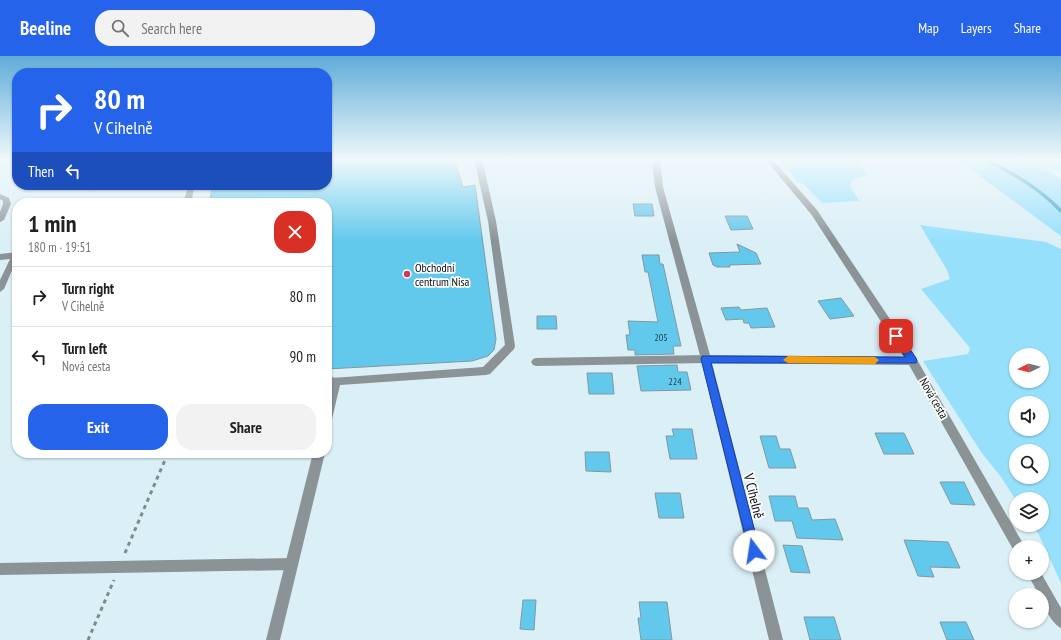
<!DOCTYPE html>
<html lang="en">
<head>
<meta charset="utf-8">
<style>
  :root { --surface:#fff; --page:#f2f2f2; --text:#202124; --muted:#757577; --line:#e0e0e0; --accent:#2563eb }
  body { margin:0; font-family:"PT Sans Narrow",sans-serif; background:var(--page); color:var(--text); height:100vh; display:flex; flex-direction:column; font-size:15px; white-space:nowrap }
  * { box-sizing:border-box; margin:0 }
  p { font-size:13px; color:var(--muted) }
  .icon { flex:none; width:22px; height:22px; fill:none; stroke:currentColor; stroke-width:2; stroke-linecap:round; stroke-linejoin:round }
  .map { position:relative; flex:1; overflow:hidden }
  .side { position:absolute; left:12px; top:142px; width:320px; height:260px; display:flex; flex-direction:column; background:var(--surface); border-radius:16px; box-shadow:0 1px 3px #0004 }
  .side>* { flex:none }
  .top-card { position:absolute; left:12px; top:12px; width:320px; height:122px; border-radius:16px; box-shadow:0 1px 3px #0004; background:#2563eb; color:#fff; overflow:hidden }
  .needle { width:26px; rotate:264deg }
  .fabs { position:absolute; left:1009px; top:292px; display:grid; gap:8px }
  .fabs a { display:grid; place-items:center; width:40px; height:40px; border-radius:50%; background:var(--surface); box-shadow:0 1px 3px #0004; font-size:20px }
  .pin { position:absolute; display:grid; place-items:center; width:34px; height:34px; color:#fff; margin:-17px; border-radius:8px; box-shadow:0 2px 6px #0006 }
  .me { position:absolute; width:44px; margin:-22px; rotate:346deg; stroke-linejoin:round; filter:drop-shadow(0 0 3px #0008) }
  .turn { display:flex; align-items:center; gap:14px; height:84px; padding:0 16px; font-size:18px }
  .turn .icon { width:52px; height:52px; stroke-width:2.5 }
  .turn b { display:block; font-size:28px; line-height:34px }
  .then { display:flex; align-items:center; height:38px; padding:0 16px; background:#0003; gap:8px; font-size:15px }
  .round { display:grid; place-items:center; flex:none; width:42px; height:42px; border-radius:16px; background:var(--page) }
  .summary { display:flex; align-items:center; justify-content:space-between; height:68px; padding:0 16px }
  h1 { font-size:24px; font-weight:800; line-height:30px }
  .action { display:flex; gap:8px; margin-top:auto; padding:8px 16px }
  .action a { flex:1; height:46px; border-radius:16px; background:var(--accent); color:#fff; font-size:16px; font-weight:800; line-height:46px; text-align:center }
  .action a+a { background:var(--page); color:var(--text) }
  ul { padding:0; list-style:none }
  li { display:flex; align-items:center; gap:12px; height:60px; padding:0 16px; border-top:1px solid var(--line) }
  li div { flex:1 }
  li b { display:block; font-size:15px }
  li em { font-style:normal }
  header { display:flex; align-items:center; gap:24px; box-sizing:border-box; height:56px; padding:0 20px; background:var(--accent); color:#fff }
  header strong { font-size:19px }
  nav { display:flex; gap:22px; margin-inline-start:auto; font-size:14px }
  .search { width:280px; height:36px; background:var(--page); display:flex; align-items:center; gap:10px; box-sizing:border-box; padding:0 14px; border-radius:16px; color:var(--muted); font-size:15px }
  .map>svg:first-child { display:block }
</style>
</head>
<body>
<header>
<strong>Beeline</strong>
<div class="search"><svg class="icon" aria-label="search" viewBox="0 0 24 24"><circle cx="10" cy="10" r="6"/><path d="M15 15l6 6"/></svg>Search here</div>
<nav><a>Map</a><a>Layers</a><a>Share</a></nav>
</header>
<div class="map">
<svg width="1061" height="584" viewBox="0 0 1061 584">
  <rect width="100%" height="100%" fill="#dbeff7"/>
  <g fill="#96e0fc" fill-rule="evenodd">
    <polygon points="779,103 855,103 868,119 852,124 850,130 859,145 822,147 804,128 798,126"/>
    <polygon points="957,103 1031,103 1061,123 1061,180"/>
    <polygon points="1035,103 1061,103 1061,116"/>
    <path d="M 920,169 L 1046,186 L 1061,193 L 1061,527 L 1039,479 L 1033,469 L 1042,469 L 1042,443 L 1016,444 L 1001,421 L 981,396 L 923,305 L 968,298 L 970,292 L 921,233 L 950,223 L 947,214 ZM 1016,299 L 1042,299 L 1042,325 L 1016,325 ZM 1016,347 L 1042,347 L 1042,373 L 1016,373 ZM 1016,395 L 1042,395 L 1042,421 L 1016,421 Z"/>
  </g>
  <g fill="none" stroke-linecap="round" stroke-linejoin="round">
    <path stroke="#329fc1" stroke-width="3.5" d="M 984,103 C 1013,117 1039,132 1061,155"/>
  </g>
  <g fill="#62c9ed" stroke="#85979e">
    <polygon points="327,103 454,103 463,131 475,129 496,283 494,294 488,300 472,305 327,313 327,147 209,147 213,129 327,129"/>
    <polygon points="633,148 652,148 654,160 635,160"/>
    <polygon points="725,160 747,160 753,173 731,174"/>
    <polygon points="737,188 756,197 761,208 729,209 730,211 717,211 713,209 709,197 740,196"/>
    <polygon points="642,199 659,199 660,208 663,208 681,290 673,290 674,298 635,299 635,294 628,294 626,279 630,279 628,265 658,266 648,216 645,216"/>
    <polygon points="841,242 854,260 830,263 818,245"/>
    <polygon points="739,251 741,254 767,252 775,271 751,272 749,267 744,267 743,263 726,264 721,252"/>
    <polygon points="537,260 556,260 557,273 537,273"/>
    <polygon points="677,309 678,316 687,316 691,334 641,335 637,310"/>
    <polygon points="587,317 612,317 614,338 589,338"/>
    <polygon points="672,373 692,373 697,403 670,403 666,380 674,380"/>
    <polygon points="875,377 904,377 914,398 884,398"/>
    <polygon points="760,380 776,380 780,393 790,393 796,412 769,412"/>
    <polygon points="585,396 609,396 611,416 586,415"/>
    <polygon points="940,426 964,426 975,449 951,448"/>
    <polygon points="655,437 680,437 684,462 659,462"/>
    <polygon points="769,440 795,440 798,452 808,452 812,464 835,463 843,484 797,482 792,465 775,465"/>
    <polygon points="904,484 948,486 960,512 930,511 934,521 918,520"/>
    <polygon points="783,489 802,490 810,517 791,516"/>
    <polygon points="523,544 536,544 534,574 520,573"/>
    <polygon points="639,546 667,546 672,584 641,584 638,562 641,562"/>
    <polygon points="804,561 834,561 841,584 810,584"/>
    <polygon points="940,566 966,566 974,584 947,584"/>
  </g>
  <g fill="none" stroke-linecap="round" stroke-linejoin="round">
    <g stroke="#7d8b91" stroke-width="3" stroke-dasharray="4 4" stroke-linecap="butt">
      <polyline points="125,497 168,397"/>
      <polyline points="88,584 114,524"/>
    </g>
    <g fill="#8b9396" fill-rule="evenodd">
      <path d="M 78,129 L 92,130 L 107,129 C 99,136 86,136 78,129 Z"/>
      <polygon points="189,129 195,129 191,147 183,147"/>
      <polygon points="0,138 9,142 11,148 4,164 0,166 0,156 3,148 3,145 0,143"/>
      <polygon points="17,196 17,203 4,233 0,236 0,224 10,203 0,204 0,198"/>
      <polygon points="706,299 709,300 711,303 709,306 706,307 536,310 533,309 531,306 533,303 536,302"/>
      <polygon points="327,321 339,322 341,325 339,328 327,329"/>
      <polygon points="292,502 296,504 298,508 296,512 292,514 0,519 0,507"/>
    </g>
    <g fill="#8b9396" fill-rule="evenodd">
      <polygon points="474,103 482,103 496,165 515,290 514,293 490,318 486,319 340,329 332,363 331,366 327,368 327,340 332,322 483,311 505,289 488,165"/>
      <polygon points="652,103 660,103 663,131 710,299 904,301 811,158 765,103 772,103 817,154 916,302 1025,491 1016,491 1016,496 1014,495 909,309 712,307 783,584 769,584 701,303 655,131"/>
      <polygon points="313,397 325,397 280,584 266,584"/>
      <path d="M 1027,517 L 1041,517 L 1061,552 L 1061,572 C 1052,568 1042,549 1042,539 L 1039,539 Z"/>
    </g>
  </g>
  <linearGradient id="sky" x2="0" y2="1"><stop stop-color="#5facd8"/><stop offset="0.56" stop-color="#eff8fb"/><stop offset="1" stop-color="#eff8fb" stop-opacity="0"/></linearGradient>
  <rect width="1061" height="185" fill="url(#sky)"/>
  <polygon fill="#2563eb" stroke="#184099" points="896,276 899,277 916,302 917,305 916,307 711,307 760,495 758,499 754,501 750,499 701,303 702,300 905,301 891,280"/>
  <polygon fill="#f59e0b" points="788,300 875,301 879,304 875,308 788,307 783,304"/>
  <circle fill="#cc3c59" stroke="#fff" stroke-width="1.5" cx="407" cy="218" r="4"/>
  <g text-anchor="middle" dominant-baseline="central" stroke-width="3.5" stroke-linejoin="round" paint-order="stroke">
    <g font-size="10" fill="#1e3c46">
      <text x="661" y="281">205</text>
      <text x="675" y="325">224</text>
    </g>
    <g font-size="12" fill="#070d0f" stroke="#fff" text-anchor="start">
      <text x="415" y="211">Obchodní<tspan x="415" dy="14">centrum Nisa</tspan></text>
    </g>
    <g font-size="12" fill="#070d0f" stroke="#fff">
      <text transform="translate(934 342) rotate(60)">Nová cesta</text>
    </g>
    <g font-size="14" fill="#070d0f" stroke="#fff">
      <text transform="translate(754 440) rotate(76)">V Cihelně</text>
    </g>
  </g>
</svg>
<div class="fabs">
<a><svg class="needle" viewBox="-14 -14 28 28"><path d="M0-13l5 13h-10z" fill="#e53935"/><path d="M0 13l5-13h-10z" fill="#757577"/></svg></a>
<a><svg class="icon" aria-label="sound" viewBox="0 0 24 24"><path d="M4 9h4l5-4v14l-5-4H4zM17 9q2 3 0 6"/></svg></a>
<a><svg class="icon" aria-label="search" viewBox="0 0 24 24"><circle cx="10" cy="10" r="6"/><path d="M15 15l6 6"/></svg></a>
<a><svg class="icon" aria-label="layers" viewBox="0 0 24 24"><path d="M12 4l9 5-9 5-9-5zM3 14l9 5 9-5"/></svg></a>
<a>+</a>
<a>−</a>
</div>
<div class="pin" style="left:896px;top:280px;background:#d93025"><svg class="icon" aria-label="arrive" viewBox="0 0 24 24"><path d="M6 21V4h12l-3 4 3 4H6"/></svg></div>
<svg class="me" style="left:754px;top:495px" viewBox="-20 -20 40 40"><circle r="19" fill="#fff"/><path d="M0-13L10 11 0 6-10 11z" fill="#2563eb"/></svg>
<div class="top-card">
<div class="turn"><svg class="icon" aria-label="right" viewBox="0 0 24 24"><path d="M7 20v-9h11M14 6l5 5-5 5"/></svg><div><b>80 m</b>V Cihelně</div></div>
<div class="then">Then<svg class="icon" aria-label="left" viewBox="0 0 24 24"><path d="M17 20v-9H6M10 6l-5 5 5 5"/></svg></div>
</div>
<section class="side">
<div class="summary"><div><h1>1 min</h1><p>180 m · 19:51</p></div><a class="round" style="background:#d93025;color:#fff"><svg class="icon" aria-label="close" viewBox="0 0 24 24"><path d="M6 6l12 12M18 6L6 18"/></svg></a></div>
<ul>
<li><svg class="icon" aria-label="right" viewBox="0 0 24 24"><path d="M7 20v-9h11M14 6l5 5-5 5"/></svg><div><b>Turn right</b><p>V Cihelně</p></div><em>80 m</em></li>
<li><svg class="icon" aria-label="left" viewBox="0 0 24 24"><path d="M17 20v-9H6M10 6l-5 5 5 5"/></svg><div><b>Turn left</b><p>Nová cesta</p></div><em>90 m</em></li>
</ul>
<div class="action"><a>Exit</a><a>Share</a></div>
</section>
</div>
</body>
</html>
